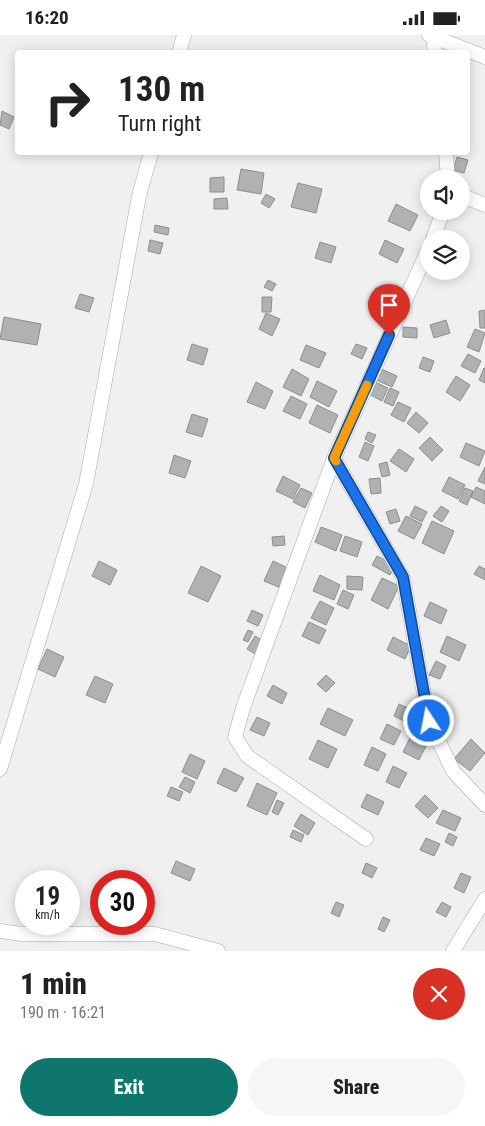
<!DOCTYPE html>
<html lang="en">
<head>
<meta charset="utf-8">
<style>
  :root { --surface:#fff; --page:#f6f6f6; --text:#222; --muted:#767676; --accent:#0f766e }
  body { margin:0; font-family:"Roboto Condensed",sans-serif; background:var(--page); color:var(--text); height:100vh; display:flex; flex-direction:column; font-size:19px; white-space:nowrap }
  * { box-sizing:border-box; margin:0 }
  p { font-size:16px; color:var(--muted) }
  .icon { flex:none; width:28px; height:28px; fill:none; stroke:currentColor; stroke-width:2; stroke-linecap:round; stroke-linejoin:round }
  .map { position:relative; height:916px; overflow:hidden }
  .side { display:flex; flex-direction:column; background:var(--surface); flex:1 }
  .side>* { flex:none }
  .banner { position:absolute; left:15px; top:15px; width:455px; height:105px; border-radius:5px; box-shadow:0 2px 12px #0003; background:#fff; color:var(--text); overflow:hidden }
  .controls { position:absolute; left:420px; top:135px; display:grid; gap:10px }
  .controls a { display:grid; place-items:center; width:50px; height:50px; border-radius:50%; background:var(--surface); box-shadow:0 2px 12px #0003; font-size:25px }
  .speed { position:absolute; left:15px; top:835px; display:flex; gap:10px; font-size:25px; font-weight:700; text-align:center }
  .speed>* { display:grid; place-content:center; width:65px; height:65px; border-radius:50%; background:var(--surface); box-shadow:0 2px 12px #0003; line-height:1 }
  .speed small { font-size:12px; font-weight:400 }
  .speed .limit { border:8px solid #d22; background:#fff; color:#111 }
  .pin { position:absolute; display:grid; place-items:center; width:42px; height:42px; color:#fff; margin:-51px -21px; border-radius:50% 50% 50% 0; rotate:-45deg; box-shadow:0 0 5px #0007 }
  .pin .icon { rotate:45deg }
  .me { position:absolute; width:55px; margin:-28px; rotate:349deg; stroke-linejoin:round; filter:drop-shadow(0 0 4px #0008) }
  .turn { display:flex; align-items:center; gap:18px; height:105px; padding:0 20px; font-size:22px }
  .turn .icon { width:65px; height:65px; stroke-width:2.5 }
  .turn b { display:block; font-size:35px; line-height:42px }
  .round { display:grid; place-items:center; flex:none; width:52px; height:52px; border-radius:26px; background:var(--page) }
  .head { display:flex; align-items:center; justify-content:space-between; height:85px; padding:0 20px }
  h1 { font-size:30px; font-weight:800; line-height:38px }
  .primary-button { display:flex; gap:10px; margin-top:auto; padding:10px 20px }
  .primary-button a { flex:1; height:58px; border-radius:30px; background:var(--accent); color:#fff; font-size:20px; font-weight:800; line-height:58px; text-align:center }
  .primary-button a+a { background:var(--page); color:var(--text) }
  .status { display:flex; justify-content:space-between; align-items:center; height:35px; padding:0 25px; background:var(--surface); direction:ltr }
  .status svg { height:14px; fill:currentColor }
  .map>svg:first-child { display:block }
</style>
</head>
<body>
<div class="status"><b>16:20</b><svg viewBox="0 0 49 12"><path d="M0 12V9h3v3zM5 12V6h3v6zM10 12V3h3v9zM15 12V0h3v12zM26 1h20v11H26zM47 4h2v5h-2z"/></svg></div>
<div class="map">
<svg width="485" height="916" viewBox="0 0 485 916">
  <rect width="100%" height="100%" fill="#f0f0f1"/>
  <g fill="#b0b1b2" stroke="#8d8e8f">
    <polygon points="2,76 14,82 9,94 0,90"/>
    <polygon points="457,122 468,125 464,138 453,135"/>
    <polygon points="241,134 264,138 261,159 237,155"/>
    <polygon points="224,142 224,157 210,157 210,143"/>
    <polygon points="298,148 322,154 316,178 291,172"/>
    <polygon points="266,159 275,164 269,173 261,168"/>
    <polygon points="227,163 228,174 214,174 214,164"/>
    <polygon points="396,169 418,180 410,196 388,186"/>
    <polygon points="155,190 169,193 168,200 154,197"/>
    <polygon points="150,205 163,208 160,219 148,216"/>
    <polygon points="385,205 404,214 397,228 379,219"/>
    <polygon points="320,207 336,212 331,228 315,223"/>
    <polygon points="268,245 276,249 272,256 264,252"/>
    <polygon points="376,253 395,263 388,278 368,269"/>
    <polygon points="80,259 94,263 89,277 75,273"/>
    <polygon points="262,262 272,262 271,277 262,277"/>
    <polygon points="485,275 485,293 480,293 479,276"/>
    <polygon points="266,278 280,284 272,301 259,294"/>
    <polygon points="4,282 41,289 37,310 0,304"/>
    <polygon points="446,285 450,298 434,303 430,290"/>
    <polygon points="403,292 417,293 417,303 403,302"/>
    <polygon points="475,294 485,298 479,317 467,312"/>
    <polygon points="192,309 208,314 203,330 187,325"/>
    <polygon points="356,309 367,313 362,324 351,319"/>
    <polygon points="306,310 326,318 319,333 300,325"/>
    <polygon points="468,319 481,326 475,338 461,331"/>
    <polygon points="423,322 434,326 430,337 419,333"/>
    <polygon points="379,333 397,341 392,352 374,344"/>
    <polygon points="484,333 485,333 485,348 479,345"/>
    <polygon points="292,334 309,344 301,361 283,352"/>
    <polygon points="456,341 470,350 460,366 446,357"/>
    <polygon points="317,346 337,356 329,372 310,362"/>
    <polygon points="373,346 388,353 382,366 367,358"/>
    <polygon points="256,347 273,356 265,374 247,367"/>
    <polygon points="390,353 399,357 393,371 384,367"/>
    <polygon points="291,361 307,369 300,384 283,376"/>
    <polygon points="398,367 411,373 404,387 391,380"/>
    <polygon points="317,370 338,380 330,398 309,388"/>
    <polygon points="416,377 428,388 419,398 407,388"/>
    <polygon points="192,379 208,384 202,402 186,397"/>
    <polygon points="368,397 376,400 372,408 365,404"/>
    <polygon points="430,402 443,415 432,426 419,413"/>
    <polygon points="365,407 374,411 368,426 359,422"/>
    <polygon points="466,408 485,416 479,431 460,422"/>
    <polygon points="399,414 414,424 406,437 390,426"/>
    <polygon points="174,420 191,426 185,443 169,438"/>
    <polygon points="387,427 390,440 382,442 379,429"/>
    <polygon points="485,432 485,449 478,446"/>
    <polygon points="283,441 300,450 293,464 276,456"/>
    <polygon points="449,442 465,450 458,464 442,456"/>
    <polygon points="380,443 381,458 371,459 369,444"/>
    <polygon points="476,452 485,456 485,469 471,462"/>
    <polygon points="301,453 312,458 305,473 293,467"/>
    <polygon points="465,453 473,456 467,470 459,466"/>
    <polygon points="415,471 427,477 422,487 410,481"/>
    <polygon points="441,471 449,476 442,487 433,481"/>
    <polygon points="396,474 400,486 390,489 386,477"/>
    <polygon points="406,481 422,489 414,504 398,496"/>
    <polygon points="432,486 454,496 444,519 422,508"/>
    <polygon points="321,492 342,500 336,516 315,507"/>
    <polygon points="284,501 285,510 273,511 272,502"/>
    <polygon points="345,501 362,507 357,522 340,516"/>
    <polygon points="377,521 395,530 390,540 372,530"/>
    <polygon points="99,526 117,535 110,550 92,541"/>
    <polygon points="273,526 290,534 281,553 264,546"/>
    <polygon points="201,531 221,541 208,567 188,558"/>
    <polygon points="479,531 485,534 485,545 474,539"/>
    <polygon points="320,540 340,550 334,565 313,556"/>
    <polygon points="347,541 363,542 362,555 347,554"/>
    <polygon points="382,543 399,551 388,574 371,565"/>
    <polygon points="343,555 354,560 348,574 337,569"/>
    <polygon points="320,566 334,573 326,590 311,583"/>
    <polygon points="430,567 447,575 441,589 424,581"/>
    <polygon points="252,575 263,580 258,591 247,586"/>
    <polygon points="309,587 326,595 319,609 302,601"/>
    <polygon points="248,595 253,597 248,607 243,605"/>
    <polygon points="255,601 265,607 257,620 247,614"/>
    <polygon points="447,601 466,610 459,626 440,617"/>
    <polygon points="393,602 411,611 405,624 387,615"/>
    <polygon points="47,614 64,622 55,642 38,634"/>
    <polygon points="436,626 446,631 440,644 429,640"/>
    <polygon points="326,640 335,648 326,657 317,649"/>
    <polygon points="95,641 113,649 105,668 86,660"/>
    <polygon points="273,650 287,658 282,669 267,661"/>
    <polygon points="399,669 416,677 410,689 394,681"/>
    <polygon points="328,673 353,685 345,701 320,689"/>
    <polygon points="257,682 270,688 264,701 250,695"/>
    <polygon points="387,689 401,696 394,710 380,704"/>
    <polygon points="411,701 427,709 419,725 403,717"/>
    <polygon points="471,704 485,718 470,736 454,724"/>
    <polygon points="318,705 337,714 328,733 309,724"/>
    <polygon points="372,712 386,719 378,736 364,730"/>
    <polygon points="190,719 205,726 197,744 182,737"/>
    <polygon points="393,731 407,738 399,753 386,747"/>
    <polygon points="224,733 244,743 236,757 217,748"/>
    <polygon points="185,742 195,747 190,758 179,752"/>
    <polygon points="257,748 277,758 267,780 247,771"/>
    <polygon points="171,752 183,757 179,766 167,761"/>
    <polygon points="367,759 384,767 378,780 361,772"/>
    <polygon points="425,760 438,773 428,783 415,771"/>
    <polygon points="277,765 284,768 278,780 272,777"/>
    <polygon points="443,775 461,783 455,796 436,788"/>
    <polygon points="301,779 315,788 308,800 294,791"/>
    <polygon points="293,795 304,800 301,807 290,802"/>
    <polygon points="449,798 457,802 453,811 445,807"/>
    <polygon points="426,803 440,809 434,821 420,815"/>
    <polygon points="176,826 195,834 190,846 171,838"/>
    <polygon points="366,828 377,833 372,843 362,838"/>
    <polygon points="461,838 471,842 464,858 454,853"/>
    <polygon points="336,867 344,870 339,882 331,878"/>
    <polygon points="442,867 451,872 446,882 436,877"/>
    <polygon points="383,882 390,885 384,897 378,894"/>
  </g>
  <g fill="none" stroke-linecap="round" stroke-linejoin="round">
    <defs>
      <g id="minor">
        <polyline points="429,0 485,22"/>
        <polyline points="433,0 435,18"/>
        <polyline points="179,18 184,0"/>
        <polyline points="446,118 448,144"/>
        <polyline points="461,160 485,170"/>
        <polyline points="433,204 443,176"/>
        <polyline points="334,423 403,542 429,686 453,736 485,770"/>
        <polyline points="0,734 86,449 139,161 151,118"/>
        <polyline points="366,804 247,721 235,702 243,673 334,423 429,213"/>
        <polyline points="0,896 22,899 155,899 218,916"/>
        <polyline points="453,916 485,864"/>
      </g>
    </defs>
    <use href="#minor" stroke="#a8a9aa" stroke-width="15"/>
    <use href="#minor" stroke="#fff" stroke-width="14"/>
  </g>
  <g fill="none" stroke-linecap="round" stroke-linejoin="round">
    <defs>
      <polyline id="route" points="389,300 334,423 403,542 429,686"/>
    </defs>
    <use href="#route" stroke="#114b97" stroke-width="12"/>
    <use href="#route" stroke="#1a73e8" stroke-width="9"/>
    <polyline stroke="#f59e0b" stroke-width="9" points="336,426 334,423 367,350"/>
  </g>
</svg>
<div class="controls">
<a><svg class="icon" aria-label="sound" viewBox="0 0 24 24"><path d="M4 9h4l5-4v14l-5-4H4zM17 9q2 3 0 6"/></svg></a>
<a><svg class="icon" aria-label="layers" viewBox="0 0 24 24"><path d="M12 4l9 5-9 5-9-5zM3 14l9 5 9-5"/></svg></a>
</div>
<div class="speed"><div>19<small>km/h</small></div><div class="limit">30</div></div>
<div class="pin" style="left:389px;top:300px;background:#d93025"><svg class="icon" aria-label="arrive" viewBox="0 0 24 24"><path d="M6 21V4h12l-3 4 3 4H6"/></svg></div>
<svg class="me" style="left:429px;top:686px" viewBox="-20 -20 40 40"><circle r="17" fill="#1a73e8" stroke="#fff" stroke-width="3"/><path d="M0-11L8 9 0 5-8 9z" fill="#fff"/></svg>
<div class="banner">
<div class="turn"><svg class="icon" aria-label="right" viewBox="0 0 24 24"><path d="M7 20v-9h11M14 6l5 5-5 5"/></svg><div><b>130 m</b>Turn right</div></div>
</div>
</div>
<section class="side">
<div class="head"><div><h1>1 min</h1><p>190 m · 16:21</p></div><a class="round" style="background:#d93025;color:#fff"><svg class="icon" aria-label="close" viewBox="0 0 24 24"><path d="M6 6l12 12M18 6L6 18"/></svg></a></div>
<div class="primary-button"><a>Exit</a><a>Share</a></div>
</section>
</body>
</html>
